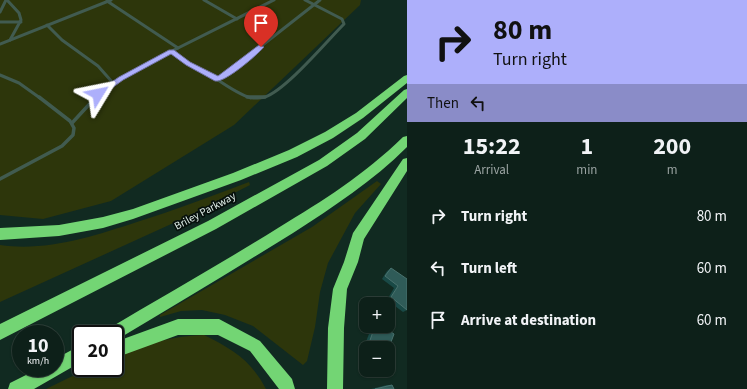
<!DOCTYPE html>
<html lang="en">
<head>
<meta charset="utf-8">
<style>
  :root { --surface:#0d2019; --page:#162822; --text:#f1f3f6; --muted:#9aa3a2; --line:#2d3e38 }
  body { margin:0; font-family:"Source Sans 3",sans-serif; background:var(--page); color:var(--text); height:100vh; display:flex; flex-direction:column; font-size:15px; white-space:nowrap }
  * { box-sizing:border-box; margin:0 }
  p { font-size:13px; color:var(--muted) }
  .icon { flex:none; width:22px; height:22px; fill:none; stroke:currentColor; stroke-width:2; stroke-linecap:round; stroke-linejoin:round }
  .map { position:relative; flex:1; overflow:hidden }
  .side { display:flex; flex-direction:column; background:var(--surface); width:340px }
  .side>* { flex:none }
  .top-card { background:#adaffb; color:#111; overflow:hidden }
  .controls { position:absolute; left:359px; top:297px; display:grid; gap:8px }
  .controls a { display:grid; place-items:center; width:36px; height:36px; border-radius:8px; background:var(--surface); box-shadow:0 1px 3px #0004,0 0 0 1px var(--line); font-size:20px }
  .speed { position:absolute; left:12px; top:325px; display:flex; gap:8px; font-size:20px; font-weight:700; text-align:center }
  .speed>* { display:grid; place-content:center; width:52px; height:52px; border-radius:50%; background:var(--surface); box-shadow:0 1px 3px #0004,0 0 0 1px var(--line); line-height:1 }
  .speed small { font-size:10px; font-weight:400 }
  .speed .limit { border:2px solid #111; border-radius:6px; background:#fff; color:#111 }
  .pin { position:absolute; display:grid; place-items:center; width:34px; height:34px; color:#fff; margin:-41px -17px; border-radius:50% 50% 50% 0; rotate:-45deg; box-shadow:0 0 4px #0007 }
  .pin .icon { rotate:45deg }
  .me { position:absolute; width:44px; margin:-22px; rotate:55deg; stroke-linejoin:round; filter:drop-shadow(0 0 3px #0008) }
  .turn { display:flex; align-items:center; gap:14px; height:84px; padding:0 20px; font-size:18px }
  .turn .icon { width:52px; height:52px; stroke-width:2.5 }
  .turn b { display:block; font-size:28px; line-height:34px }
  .then { display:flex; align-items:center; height:38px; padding:0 20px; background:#0003; gap:8px; font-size:15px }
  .eta { display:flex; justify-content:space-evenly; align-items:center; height:68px; text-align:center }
  .eta b { font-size:24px; font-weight:700; line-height:28px }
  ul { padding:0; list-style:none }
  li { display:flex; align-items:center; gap:12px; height:52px; padding:0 20px }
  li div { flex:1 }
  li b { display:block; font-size:15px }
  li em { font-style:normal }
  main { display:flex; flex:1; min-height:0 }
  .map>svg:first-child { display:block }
</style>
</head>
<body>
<main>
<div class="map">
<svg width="407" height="389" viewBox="0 0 407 389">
  <rect width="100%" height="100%" fill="#112a21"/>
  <g fill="#2d360b">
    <polygon points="0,0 361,0 360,5 234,125 111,201 43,219 0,215"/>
    <polygon points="377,181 381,184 355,213 328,263 320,292 315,327 307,361 303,365 253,326 225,315 202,310 181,311 160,317 160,315 312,227"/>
    <path d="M 249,182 L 250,185 L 191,215 L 0,302 L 0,245 C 46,252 94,236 137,222 C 175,210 212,196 249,182 Z"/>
    <path d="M 204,335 C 232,349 251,360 266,389 L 46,389 L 89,368 L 115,368 L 115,356 C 145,344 171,336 204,335 Z"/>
  </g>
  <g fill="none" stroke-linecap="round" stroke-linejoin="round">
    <g stroke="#415b50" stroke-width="3">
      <polyline points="7,0 19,13 21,20 10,40"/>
      <polyline points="204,0 237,19"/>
      <polyline points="107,1 178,48"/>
      <polyline points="0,12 6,0"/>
      <polyline points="0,22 21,22"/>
      <polyline points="47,25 62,40 98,66 113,83"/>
      <polyline points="0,44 111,0"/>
      <path d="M 172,52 C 185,62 199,68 212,76 C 224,84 237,94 251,98"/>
      <polyline points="0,75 19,83 40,98"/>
      <polyline points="218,80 320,0"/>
      <polyline points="95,98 116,82 142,66 274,0"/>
      <path d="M 253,98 C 256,98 261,98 265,97 C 286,90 327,41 344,24 L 342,19 L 305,0"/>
    </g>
    <g stroke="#415b50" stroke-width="3.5">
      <polyline points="247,97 265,97"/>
      <polyline points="72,123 96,97"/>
      <polyline points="0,179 62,146 73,135 74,128 70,121 39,97"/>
    </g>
    <g fill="#73d574" fill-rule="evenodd">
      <polygon points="407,75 407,83 363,118 333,138 297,157 241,180 133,219 103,228 59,236 0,240 0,228 59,225 103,217 133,209 233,173 289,150 325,132 356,113 404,76"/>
      <polygon points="407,89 407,98 365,139 327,166 216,229 0,340 0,324 208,221 319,160 357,133 404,90"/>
      <path d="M 407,136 L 407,147 C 373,181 333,207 293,233 C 235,269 177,304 118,339 L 115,341 L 115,334 L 105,334 L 108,329 C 165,295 222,263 278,228 C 324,200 364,175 403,137 Z"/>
      <polygon points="407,158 407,171 364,239 358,262 347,289 344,328 343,389 327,389 328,328 333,289 344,262 353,233 403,159"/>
      <polygon points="178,319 219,319 260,341 292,379 295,389 279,389 250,351 218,335 178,335 115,358 115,342"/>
      <polygon points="81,345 81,362 34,389 8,389 10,383 40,368 55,368 55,359"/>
    </g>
  </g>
  <g fill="#194946">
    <polygon points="391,268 407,310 403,312 387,300 394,288 382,279 387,271"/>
    <polygon points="372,326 382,326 388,348 366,348 366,349 364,347"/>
    <polygon points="387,385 392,385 394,389 371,389"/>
  </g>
  <g fill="#2f5b58" stroke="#4a726e">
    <polygon points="391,268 407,279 407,310 391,297 398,286 385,276"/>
    <polygon points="375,326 382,326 394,334 388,350 388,348 371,348 368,346"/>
    <polygon points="392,385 394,389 375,389"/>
  </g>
  <path fill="#adaffb" stroke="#7072a3" d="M 259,45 L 264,47 C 257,55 225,83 215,81 L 186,65 L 171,54 L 123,80 L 101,96 L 95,96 L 94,94 L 119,77 L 169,50 L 174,50 L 190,62 L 218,76 Z"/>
  <g text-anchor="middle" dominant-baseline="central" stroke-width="3.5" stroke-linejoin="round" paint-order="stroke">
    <g font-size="11" fill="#e1efe9" stroke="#06100c">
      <text transform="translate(205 211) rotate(-28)">Briley Parkway</text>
    </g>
  </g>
</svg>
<div class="controls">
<a>+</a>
<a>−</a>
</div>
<div class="speed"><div>10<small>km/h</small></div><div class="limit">20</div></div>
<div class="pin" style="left:261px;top:47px;background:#d93025"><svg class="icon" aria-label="arrive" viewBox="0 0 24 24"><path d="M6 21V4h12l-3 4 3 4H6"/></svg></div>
<svg class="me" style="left:98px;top:94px" viewBox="-20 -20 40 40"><path d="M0-17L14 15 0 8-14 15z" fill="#adaffb" stroke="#fff" stroke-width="4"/></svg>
</div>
<section class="side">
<div class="top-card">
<div class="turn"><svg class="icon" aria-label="right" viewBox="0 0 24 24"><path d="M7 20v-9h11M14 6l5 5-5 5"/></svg><div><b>80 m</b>Turn right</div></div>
<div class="then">Then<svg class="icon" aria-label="left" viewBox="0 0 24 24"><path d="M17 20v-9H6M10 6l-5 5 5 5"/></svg></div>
</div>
<div class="eta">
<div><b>15:22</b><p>Arrival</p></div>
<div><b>1</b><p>min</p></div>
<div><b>200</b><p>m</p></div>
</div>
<ul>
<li><svg class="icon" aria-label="right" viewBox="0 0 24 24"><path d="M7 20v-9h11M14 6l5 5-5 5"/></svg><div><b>Turn right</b></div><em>80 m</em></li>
<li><svg class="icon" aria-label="left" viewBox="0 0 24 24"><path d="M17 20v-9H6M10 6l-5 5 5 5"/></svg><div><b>Turn left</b></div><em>60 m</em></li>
<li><svg class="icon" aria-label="arrive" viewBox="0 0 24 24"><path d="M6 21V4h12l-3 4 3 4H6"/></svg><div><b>Arrive at destination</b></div><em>60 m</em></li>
</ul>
</section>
</main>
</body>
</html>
